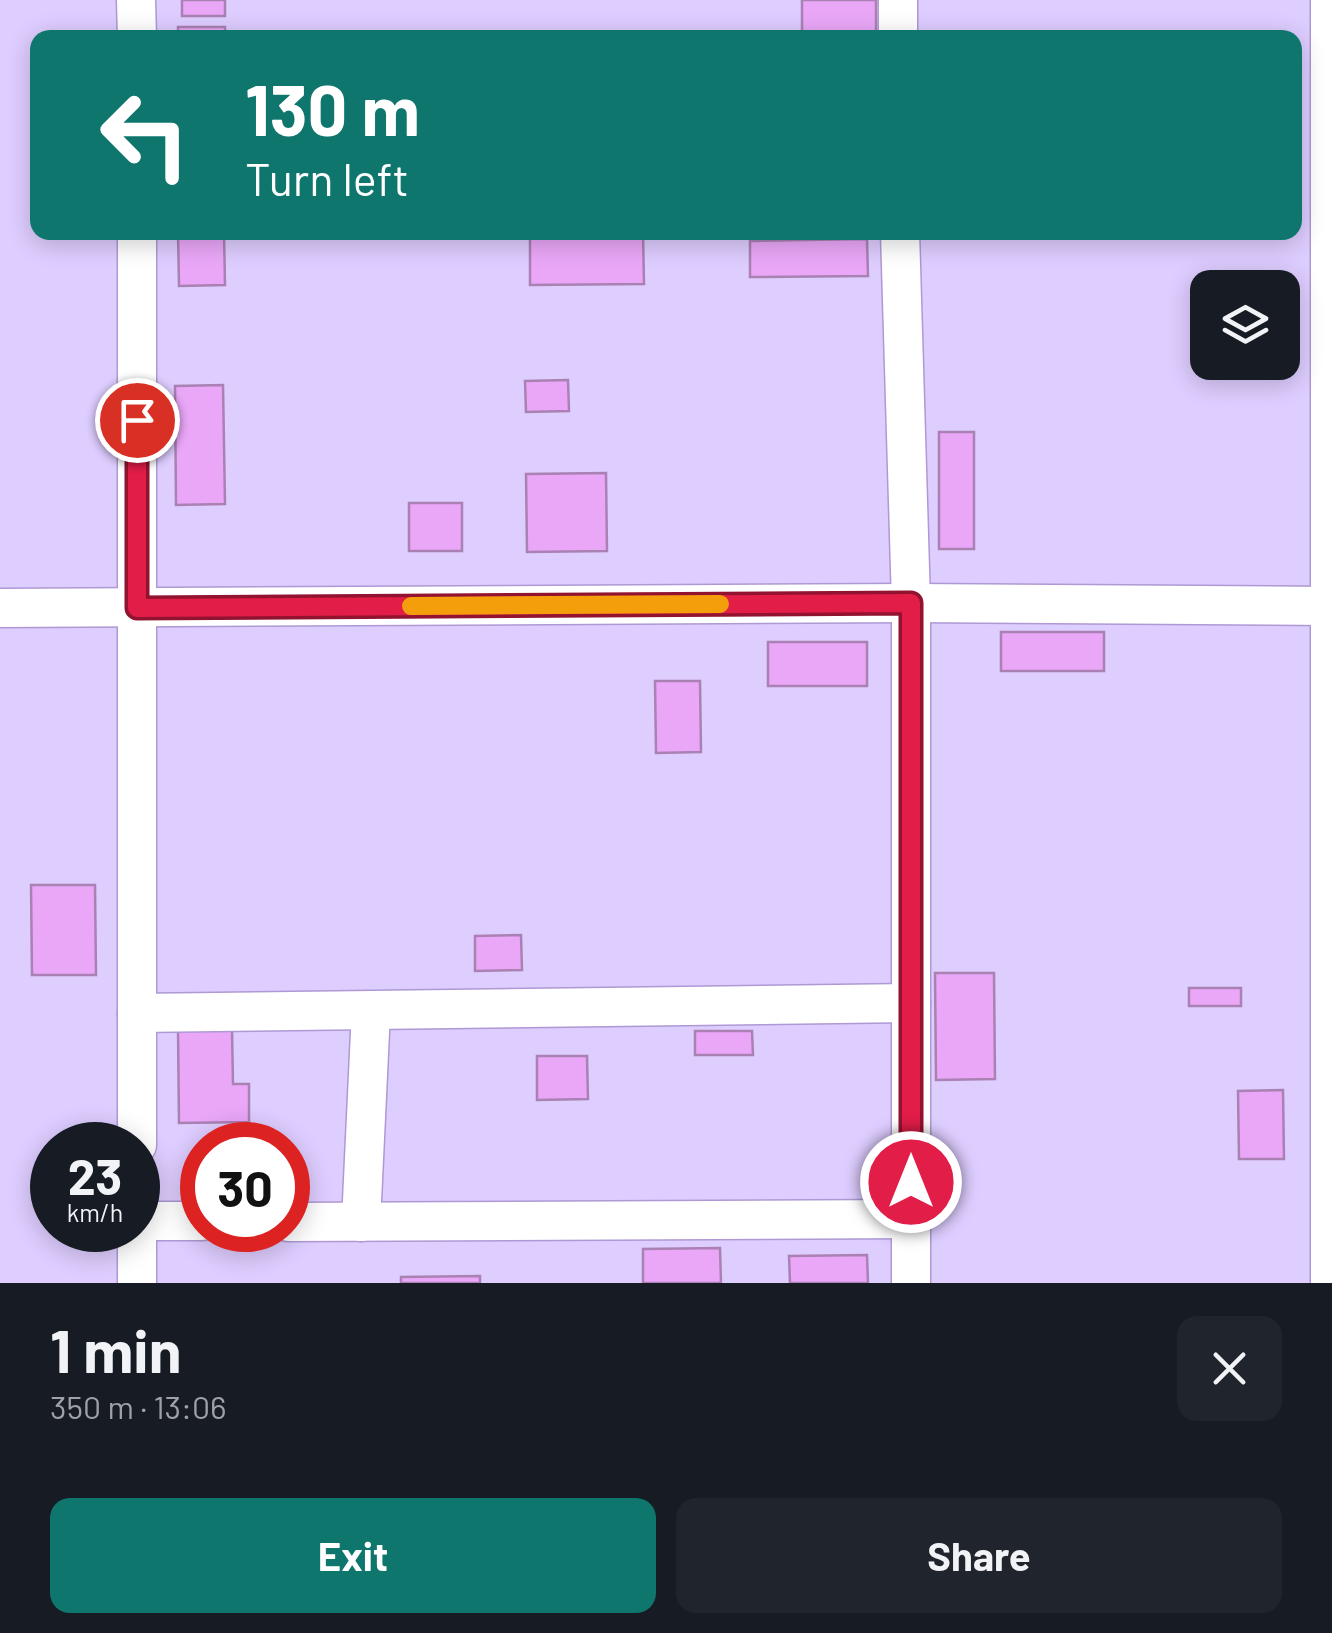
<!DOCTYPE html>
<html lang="en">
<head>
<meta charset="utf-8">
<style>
  :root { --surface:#171b24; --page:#20242c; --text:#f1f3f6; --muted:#9ea1a6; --accent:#0f766e }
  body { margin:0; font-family:Barlow,sans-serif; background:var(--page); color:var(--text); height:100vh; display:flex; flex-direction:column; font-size:38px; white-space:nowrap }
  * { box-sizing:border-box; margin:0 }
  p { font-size:32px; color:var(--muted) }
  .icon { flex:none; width:55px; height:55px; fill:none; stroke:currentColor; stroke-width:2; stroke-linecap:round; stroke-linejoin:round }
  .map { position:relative; height:1283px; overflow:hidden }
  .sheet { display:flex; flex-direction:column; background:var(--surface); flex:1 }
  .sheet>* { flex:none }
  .guide { position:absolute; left:30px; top:30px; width:1272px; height:210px; border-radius:20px; box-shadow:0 5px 25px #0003; background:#0f766e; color:#fff; overflow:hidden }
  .fabs { position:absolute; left:1190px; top:270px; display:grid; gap:20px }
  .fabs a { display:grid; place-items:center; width:110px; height:110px; border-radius:20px; background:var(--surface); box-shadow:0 5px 25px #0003; font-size:50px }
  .speed { position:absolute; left:30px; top:1122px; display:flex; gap:20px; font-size:50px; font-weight:700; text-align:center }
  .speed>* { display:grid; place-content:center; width:130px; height:130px; border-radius:50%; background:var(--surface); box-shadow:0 5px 25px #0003; line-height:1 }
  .speed small { font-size:25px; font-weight:400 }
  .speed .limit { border:15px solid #d22; background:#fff; color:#111 }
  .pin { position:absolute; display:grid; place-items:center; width:85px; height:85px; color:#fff; margin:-42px; border:5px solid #fff; border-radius:50%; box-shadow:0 2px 10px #0007 }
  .me { position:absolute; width:110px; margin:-55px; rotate:0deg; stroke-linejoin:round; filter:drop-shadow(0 0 8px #0008) }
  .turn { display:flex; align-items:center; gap:35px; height:210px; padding:0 50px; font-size:45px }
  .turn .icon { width:130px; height:130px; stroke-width:2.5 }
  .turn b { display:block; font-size:70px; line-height:85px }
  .round { display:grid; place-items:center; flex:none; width:105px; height:105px; border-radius:20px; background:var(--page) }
  .summary { display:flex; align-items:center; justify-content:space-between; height:170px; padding:0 50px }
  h1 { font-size:60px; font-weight:700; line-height:75px }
  .primary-button { display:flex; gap:20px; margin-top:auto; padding:20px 50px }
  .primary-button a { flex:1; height:115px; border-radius:20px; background:var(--accent); color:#fff; font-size:40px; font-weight:700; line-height:115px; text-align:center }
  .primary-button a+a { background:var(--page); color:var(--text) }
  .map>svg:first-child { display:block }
</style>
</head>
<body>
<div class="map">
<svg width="1332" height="1283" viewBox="0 0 1332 1283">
  <rect width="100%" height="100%" fill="#decdff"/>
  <g fill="#eaa7f8" stroke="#aa81b3" stroke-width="2.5">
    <rect x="182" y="0" width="43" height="16"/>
    <rect x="802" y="0" width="74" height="38"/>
    <rect x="178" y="27" width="47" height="11"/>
    <rect x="1252" y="33" width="32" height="5"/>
    <polygon points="178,232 224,232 225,285 179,286"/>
    <polygon points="530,232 643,232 644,284 530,285"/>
    <polygon points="867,239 868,276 750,277 750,241"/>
    <polygon points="568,380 569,411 526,412 525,381"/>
    <polygon points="223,385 225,504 176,505 175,386"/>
    <rect x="939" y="432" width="35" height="117"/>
    <polygon points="606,473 607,551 527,552 526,474"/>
    <rect x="409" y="503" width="53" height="48"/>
    <rect x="1001" y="632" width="103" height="39"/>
    <rect x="768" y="642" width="99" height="44"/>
    <polygon points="655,681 700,681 701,752 656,753"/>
    <polygon points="31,885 95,885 96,975 32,975"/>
    <polygon points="521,935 522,970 475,971 475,936"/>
    <polygon points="935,973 994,973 995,1079 936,1080"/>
    <rect x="1189" y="988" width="52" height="18"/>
    <polygon points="178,1029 232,1029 233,1084 249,1084 249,1122 179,1123"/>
    <polygon points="695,1031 752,1031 753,1055 695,1055"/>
    <polygon points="537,1056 587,1056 588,1099 537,1100"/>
    <polygon points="1283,1090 1284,1159 1239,1159 1238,1091"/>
    <polygon points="720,1248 721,1283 643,1283 643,1249"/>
    <polygon points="867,1255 868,1283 790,1283 789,1256"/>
    <polygon points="480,1276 480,1283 401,1283 401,1277"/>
  </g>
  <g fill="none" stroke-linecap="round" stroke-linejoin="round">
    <defs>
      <g id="minor">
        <polyline points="136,0 137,38"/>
        <polyline points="898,0 898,38"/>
        <polyline points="137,232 137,1145"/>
        <polyline points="900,232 911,603 911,1283"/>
        <polyline points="0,608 911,603 1330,606"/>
        <polyline points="137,1013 911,1003"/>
        <polyline points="138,1221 202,1221"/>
        <polyline points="288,1222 911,1219"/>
        <polyline points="361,1222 371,1011"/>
        <polyline points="137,1230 137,1283"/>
        <polyline points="1330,1283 1330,0"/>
      </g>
    </defs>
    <use href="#minor" stroke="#ae99d4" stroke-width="41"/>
    <use href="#minor" stroke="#fff" stroke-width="38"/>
  </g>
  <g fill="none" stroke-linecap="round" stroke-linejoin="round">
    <defs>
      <polyline id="route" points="137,420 137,608 911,603 911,1182"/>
    </defs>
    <use href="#route" stroke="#92132f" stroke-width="25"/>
    <use href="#route" stroke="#e11d48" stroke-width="18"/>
    <polyline stroke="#f59e0b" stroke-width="18" points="411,606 720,604"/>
  </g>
</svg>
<div class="fabs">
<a><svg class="icon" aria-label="layers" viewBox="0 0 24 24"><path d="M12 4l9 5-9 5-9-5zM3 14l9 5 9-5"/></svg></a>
</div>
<div class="speed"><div>23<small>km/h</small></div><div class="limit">30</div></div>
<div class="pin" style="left:137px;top:420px;background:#d93025"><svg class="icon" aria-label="arrive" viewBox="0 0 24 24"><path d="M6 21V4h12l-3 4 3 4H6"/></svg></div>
<svg class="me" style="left:911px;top:1182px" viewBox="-20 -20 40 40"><circle r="17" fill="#e11d48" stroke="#fff" stroke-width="3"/><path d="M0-11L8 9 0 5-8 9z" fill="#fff"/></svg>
<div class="guide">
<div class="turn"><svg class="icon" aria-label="left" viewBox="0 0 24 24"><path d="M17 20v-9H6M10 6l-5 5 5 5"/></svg><div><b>130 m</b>Turn left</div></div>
</div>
</div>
<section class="sheet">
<div class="summary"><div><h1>1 min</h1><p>350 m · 13:06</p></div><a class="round"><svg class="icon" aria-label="close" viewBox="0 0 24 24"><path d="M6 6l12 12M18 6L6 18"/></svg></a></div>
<div class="primary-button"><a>Exit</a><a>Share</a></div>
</section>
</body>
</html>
